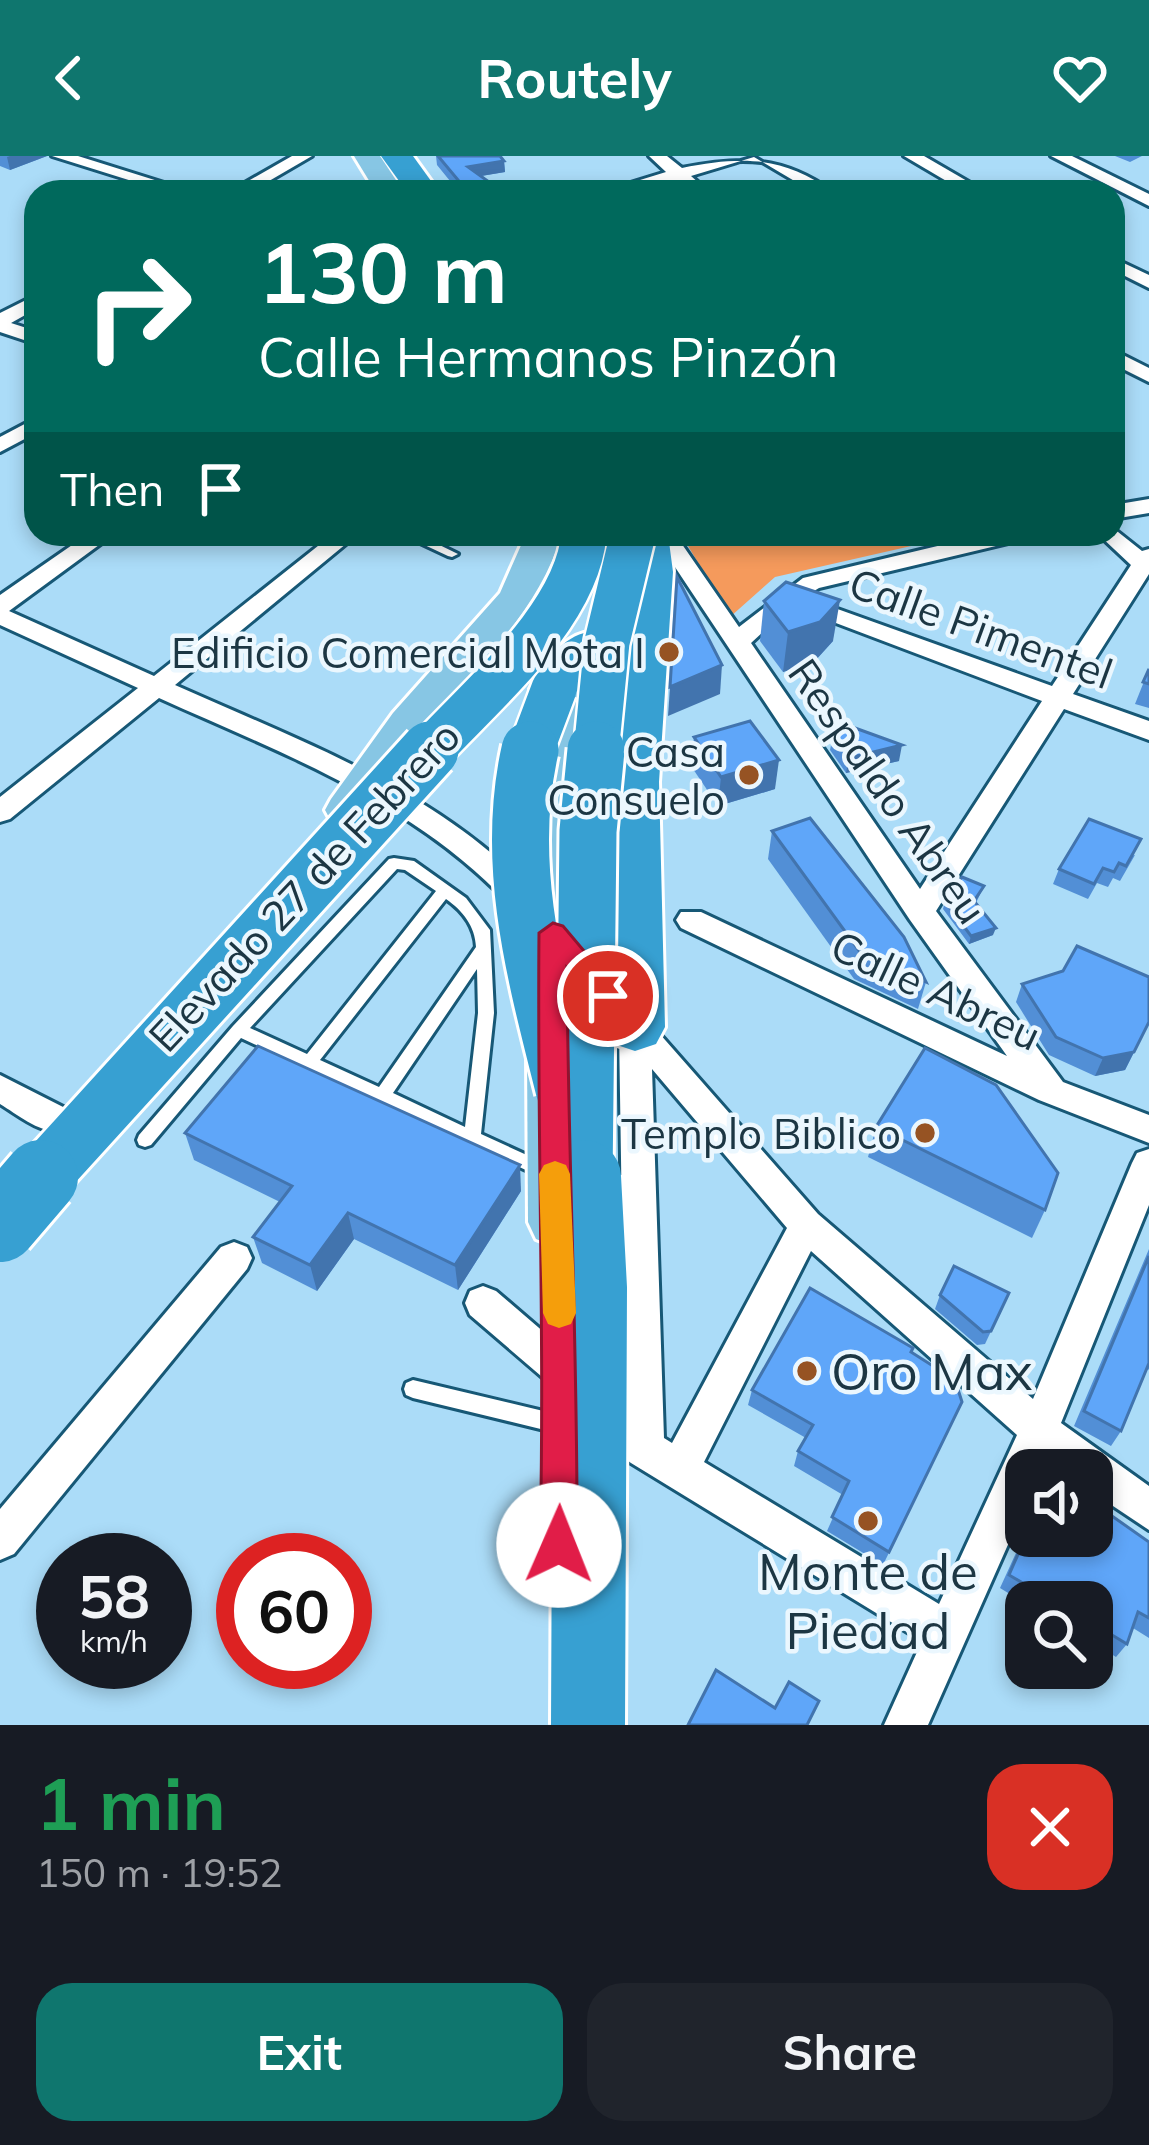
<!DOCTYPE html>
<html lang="en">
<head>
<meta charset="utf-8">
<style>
  :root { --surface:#171b24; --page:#20242c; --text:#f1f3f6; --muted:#9ea1a6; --accent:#0f766e }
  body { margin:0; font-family:Mulish,sans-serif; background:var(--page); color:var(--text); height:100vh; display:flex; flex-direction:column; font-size:45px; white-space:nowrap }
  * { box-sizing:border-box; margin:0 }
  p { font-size:39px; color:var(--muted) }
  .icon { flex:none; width:66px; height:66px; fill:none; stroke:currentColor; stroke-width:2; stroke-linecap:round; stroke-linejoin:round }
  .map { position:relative; height:1569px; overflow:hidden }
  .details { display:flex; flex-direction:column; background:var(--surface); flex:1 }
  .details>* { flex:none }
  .top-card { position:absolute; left:24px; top:24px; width:1101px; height:366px; border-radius:36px; box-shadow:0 6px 18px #0003; background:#00695c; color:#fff; overflow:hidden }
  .controls { position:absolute; left:1005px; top:1293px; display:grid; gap:24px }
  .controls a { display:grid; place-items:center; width:108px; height:108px; border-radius:24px; background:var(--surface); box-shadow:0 6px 18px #0003; font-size:60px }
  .speed { position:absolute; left:36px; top:1377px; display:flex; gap:24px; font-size:60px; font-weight:700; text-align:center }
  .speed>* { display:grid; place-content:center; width:156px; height:156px; border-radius:50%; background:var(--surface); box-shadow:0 6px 18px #0003; line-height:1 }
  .speed small { font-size:30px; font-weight:400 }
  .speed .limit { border:18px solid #d22; background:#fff; color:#111 }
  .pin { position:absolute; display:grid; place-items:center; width:102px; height:102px; color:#fff; margin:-51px; border:6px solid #fff; border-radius:50%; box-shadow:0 3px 12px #0007 }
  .me { position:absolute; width:132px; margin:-66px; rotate:1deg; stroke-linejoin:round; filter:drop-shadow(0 0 9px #0008) }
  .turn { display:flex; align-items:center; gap:42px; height:252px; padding:0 36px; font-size:54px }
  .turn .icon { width:156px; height:156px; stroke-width:2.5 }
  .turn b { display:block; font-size:84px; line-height:102px }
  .then { display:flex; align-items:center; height:114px; padding:0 36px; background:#0003; gap:24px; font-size:45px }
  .round { display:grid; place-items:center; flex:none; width:126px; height:126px; border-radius:36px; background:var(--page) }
  .summary { display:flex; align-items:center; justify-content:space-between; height:204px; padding:0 36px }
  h1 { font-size:72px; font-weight:700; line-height:90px; color:#1e9e55 }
  .primary-button { display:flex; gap:24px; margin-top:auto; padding:24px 36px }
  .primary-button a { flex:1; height:138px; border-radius:36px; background:var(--accent); color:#fff; font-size:48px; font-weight:700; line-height:138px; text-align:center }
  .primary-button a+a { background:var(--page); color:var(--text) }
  header { display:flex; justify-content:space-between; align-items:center; height:156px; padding:0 36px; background:var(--accent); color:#fff; font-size:54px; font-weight:700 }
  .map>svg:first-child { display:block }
</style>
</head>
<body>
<header><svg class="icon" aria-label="back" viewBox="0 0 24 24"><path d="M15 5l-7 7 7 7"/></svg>Routely<svg class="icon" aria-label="heart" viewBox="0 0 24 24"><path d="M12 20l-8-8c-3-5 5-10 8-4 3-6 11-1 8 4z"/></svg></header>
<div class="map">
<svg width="1149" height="1569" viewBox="0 0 1149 1569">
  <rect width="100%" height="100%" fill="#abdcf8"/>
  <polygon fill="#f59a5c" points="681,378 964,378 775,421 730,461"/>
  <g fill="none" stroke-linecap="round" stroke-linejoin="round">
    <defs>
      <g id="lane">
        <polygon points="401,378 417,378 458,398 452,401 448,400"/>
        <path d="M 394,702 L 414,705 L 466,742 L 490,774 L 494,857 L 481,978 L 553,1011 L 556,1016 L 553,1021 L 547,1023 L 541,1021 L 241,882 L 151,989 L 145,991 L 139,989 L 137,984 L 139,979 L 233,870 L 389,703 ZM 397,713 L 405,714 L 436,735 L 307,898 L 250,872 ZM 446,743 C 463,755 475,770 476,791 L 379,931 L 320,904 ZM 477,813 L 478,857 L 465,971 L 393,937 Z"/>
        <polygon points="413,1224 560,1259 570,1255 577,1257 580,1264 577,1271 561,1278 413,1242 406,1239 404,1233 406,1227"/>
      </g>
      <g id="street">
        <polygon points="52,0 78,0 193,36 167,36"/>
        <polygon points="292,0 312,0 250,36 229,36"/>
        <path d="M 649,0 L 667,0 L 682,12 C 742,0 783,0 833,36 L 813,36 L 754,1 L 691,20 L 709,36 L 691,36 L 676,24 L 629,36 L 601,36 L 666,16 Z"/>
        <polygon points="904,0 924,0 986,36 965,36"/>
        <polygon points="1051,0 1072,0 1149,38 1149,50"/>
        <polygon points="1113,102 1149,119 1149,132 1113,114"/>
        <polygon points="36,139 36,153 11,167 36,175 36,188 0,176 0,157"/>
        <polygon points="1113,194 1149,212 1149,226 1113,208"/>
        <polygon points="36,262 36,277 0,296 0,281"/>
        <polygon points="1149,343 1149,357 1113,363 1113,349"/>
        <path d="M 1113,372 L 1142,395 L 1149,393 L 1149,418 L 1073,538 L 1149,565 L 1149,584 L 1064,553 L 936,755 L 1063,926 L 1149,959 L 1149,987 L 1039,944 L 681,772 L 676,764 L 681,756 L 701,756 L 1007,900 L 910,764 L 653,378 L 675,378 L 739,471 L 803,422 L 988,378 L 1028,378 L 1025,383 L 819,432 L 804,441 L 1052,530 L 1131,409 L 1098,378 L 1113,378 ZM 791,450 L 1042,545 L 920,733 L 751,487 Z"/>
        <path d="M 88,378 L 114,378 L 9,455 L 154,520 L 333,378 L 358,378 L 175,529 C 300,585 432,632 529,732 L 534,740 L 529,748 L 509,748 C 412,645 285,599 159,542 L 10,663 L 0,666 L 0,641 L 138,532 L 0,469 L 0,439 Z"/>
        <path d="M 626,849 L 637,852 L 818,1058 L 1033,1243 L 1132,1007 L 1137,997 L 1149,993 L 1149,1049 L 1061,1267 L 1149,1330 L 1149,1374 L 1092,1336 L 1092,1314 L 1062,1314 L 1046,1302 L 1041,1314 L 1026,1314 L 1026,1348 L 928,1569 L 884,1569 L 922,1485 L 631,1307 L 575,1266 L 548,1226 L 470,1159 L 465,1147 L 470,1135 L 483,1130 L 496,1135 L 574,1202 L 601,1240 L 625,1257 L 619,875 L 610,861 L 615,852 ZM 652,913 L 787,1072 L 672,1287 L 664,1282 ZM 811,1095 L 1017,1279 L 939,1448 L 704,1306 Z"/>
        <path d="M 0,919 L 69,954 L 74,964 L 69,974 C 45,982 20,960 0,948 Z"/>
        <polygon points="234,1086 247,1091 252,1102 247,1113 14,1398 0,1404 0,1353 221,1091"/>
      </g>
      <g id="primary">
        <polygon points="354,0 380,0 404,36 376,36"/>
        <path d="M 526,378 L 562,378 C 537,459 477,509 425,573 C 402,602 387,637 363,665 L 347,669 L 331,665 L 325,654 L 331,643 L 393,557 L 500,437 Z"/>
        <polygon points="575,508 589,512 595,521 576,610 577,802 570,815 553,820 536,815 529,802 532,610 555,521 561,512"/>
        <polygon points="553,875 571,881 579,896 584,1066 576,1083 556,1091 536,1083 528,1066 527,896 535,881"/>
      </g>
      <g id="highway">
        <polygon points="381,0 413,0 439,36 407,36"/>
        <polygon points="624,378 668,378 673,416 659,626 665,871 656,888 635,895 614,888 605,871 607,626 629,416"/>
        <path d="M 584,477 L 601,482 L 608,492 C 589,521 575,554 537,544 L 530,533 C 544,511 558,484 584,477 Z"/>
      </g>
    </defs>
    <use href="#lane" stroke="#175876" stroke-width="6"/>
    <use href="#street" stroke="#175876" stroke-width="6"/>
    <use href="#primary" stroke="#fff" stroke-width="6"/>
    <use href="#highway" stroke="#fff" stroke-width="6"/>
    <use href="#lane" fill="#fff" fill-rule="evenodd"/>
    <use href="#street" fill="#fff" fill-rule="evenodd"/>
    <use href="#primary" fill="#87c6e4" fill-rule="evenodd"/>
    <use href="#highway" fill="#37a0d2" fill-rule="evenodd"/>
    <defs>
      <g id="highway-bridge-far2">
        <path d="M 428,597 C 481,539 577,460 584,378"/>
        <polyline points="530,597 554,533"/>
        <polyline points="596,597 607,486 633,378"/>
      </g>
      <g id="highway-bridge-far1">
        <path d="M 530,594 C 504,709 536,821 564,933"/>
        <polyline points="39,1024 430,594"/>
        <polyline points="584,1024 588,675 596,594"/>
      </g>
      <g id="highway-bridge">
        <polyline points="584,1021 590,1132 588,1569"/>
        <polyline points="0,1069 41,1021"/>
      </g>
    </defs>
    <use href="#highway-bridge-far2" stroke="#fff" stroke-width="50" stroke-linecap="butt"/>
    <use href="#highway-bridge-far1" stroke="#fff" stroke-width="63" stroke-linecap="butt"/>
    <use href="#highway-bridge" stroke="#fff" stroke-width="80" stroke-linecap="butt"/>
    <use href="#highway-bridge-far2" stroke="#37a0d2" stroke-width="45"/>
    <use href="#highway-bridge-far1" stroke="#37a0d2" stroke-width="57"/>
    <use href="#highway-bridge" stroke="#37a0d2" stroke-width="74"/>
  </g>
  <g fill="#528fd6">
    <polygon points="0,0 47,0 10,14 0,10"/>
    <polygon points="436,0 500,0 504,5 505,16 481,20 503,36 459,36 437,9"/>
    <polygon points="1115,0 1142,0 1130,6"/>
    <polygon points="764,445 833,485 814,506 783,516 760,485"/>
    <polygon points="1149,513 1149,552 1135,548"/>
    <polygon points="833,579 899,605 846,617 830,594"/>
    <polygon points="694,581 775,633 718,650 691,610"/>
    <polygon points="772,675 926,826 918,853 854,823 768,703"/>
    <polygon points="1135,699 1120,725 1113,722 1108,731 1097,727 1088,743 1053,728 1059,713"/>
    <polygon points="984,730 976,747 993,779 969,788 943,753 945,745"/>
    <polygon points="1022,828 1149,867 1125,914 1095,920 1049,899 1016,846"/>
    <polygon points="876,971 1045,1054 1032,1082 868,1001"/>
    <polygon points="185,977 521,1035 458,1134 354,1083 317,1135 262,1107 253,1081 280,1046 194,1004"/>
    <polygon points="1149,1093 1149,1214 1147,1212 1121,1275 1111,1290 1074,1270"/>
    <polygon points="1009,1137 985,1188 977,1189 935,1153 940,1139"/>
    <polygon points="911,1197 962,1246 883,1409 827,1375 843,1339 794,1310 798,1295 806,1282 748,1249 752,1234"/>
    <polygon points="1026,1375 1026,1380 1149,1386 1149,1482 1133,1472 1127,1488 1116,1501 1092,1486 1092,1446 1026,1448 1000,1432"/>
  </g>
  <g fill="#4274ae">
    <polygon points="10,0 47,0 10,14 7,1"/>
    <polygon points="504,5 505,16 469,22 468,11"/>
    <polygon points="840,444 833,485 814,506 783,516 788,476"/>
    <polygon points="722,509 720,538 668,560 670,531"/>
    <polygon points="902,589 899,605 846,617 849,602"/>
    <polygon points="779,604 775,633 718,650 721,621"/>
    <polygon points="996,772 993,779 969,788 971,780"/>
    <polygon points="1149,866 1125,914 1095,920 1103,902"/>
    <polygon points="520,1009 521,1035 458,1134 455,1109"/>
    <polygon points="348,1057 354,1083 317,1135 310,1109"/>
  </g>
  <g fill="#5fa6f9" stroke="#4274ae" stroke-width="3">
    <polygon points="438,0 500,0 504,5 468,11 503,36 468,36"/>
    <polygon points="677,421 722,509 670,531"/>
    <polygon points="786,426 840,444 820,466 788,476 764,445"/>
    <polygon points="1149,513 1149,528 1143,526"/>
    <polygon points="750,565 779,604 721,621 694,581"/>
    <polygon points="855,572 902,589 849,602 833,579"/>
    <polygon points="810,662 904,781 926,826 860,796 772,675"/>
    <polygon points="1089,663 1141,683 1126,710 1119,707 1114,716 1103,712 1094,728 1059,713"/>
    <polygon points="962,721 984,730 974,745 996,772 971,780 945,745"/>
    <polygon points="1077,790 1149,821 1149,866 1134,896 1103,902 1056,881 1022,828 1063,815"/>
    <polygon points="258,890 520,1009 455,1109 348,1057 310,1109 253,1081 292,1030 185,977"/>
    <polygon points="925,892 996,929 1058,1017 1045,1054 876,971"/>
    <polygon points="1149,1100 1149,1207 1121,1275 1084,1255"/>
    <polygon points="954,1110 1009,1137 991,1175 983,1176 940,1139"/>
    <polygon points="810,1132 913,1192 911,1196 955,1224 962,1246 889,1396 832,1361 849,1325 798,1295 813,1269 752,1234"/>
    <polygon points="1092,1346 1149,1386 1149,1462 1138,1456 1127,1488 1092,1467 1092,1446 1055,1446 1009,1419 1026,1380 1092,1380"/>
    <polygon points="716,1514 775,1552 789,1526 819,1545 807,1569 688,1569"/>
  </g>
  <path fill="#e11d48" stroke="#92132f" stroke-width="3" d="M 553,767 L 563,770 L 622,840 L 608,851 L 598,847 L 567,812 C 568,1004 578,1196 577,1389 L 572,1402 L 559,1407 L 546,1402 L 540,1389 C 545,1185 537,981 539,777 Z"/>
  <polygon fill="#f59e0b" points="555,1005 566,1009 570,1018 576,1157 571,1168 559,1172 548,1168 543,1157 539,1018 544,1009"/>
  <g fill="#965323" stroke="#ebf7fe" stroke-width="4.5">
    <circle cx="669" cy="496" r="12"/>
    <circle cx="749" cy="619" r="12"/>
    <circle cx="925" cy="977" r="12"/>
    <circle cx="807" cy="1215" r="12"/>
    <circle cx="868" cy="1365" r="12"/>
  </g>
  <g text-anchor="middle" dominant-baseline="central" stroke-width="9" stroke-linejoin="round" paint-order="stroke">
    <g font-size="42" fill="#1c3643" stroke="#ebf7fe">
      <text transform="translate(981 472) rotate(20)">Calle Pimentel</text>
      <text transform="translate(888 635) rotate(55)">Respaldo Abreu</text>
      <text transform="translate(304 730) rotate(-47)">Elevado 27 de Febrero</text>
      <text transform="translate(936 834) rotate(25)">Calle Abreu</text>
    </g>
    <g font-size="42" fill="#1c3643" stroke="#ebf7fe" text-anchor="end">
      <text x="645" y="496">Edificio Comercial Mota I</text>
      <text x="725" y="595">Casa<tspan x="725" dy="48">Consuelo</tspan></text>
      <text x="901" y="977">Templo Biblico</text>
    </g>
    <g font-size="51" fill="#1c3643" stroke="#ebf7fe" text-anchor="start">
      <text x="831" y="1215">Oro Max</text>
      <text x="868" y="1415" text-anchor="middle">Monte de<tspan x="868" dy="59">Piedad</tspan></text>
    </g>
  </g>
</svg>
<div class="controls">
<a><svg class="icon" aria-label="sound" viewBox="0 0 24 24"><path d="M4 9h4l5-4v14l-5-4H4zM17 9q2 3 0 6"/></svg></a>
<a><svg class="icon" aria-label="search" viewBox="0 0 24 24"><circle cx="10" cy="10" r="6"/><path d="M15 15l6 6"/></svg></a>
</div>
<div class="speed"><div>58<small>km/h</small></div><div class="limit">60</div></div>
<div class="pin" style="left:608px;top:840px;background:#d93025"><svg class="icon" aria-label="arrive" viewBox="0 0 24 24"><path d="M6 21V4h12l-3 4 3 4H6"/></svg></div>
<svg class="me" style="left:559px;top:1389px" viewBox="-20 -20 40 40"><circle r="19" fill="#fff"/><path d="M0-13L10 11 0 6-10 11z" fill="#e11d48"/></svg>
<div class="top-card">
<div class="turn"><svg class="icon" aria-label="right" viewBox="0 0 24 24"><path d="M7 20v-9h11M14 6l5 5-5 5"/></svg><div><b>130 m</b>Calle Hermanos Pinzón</div></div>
<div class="then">Then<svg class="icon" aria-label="arrive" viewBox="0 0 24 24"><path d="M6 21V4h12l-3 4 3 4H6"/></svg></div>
</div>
</div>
<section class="details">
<div class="summary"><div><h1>1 min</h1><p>150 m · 19:52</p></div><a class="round" style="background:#d93025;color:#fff"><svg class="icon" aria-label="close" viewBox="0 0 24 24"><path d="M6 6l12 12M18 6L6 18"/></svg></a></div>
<div class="primary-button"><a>Exit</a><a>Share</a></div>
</section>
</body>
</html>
